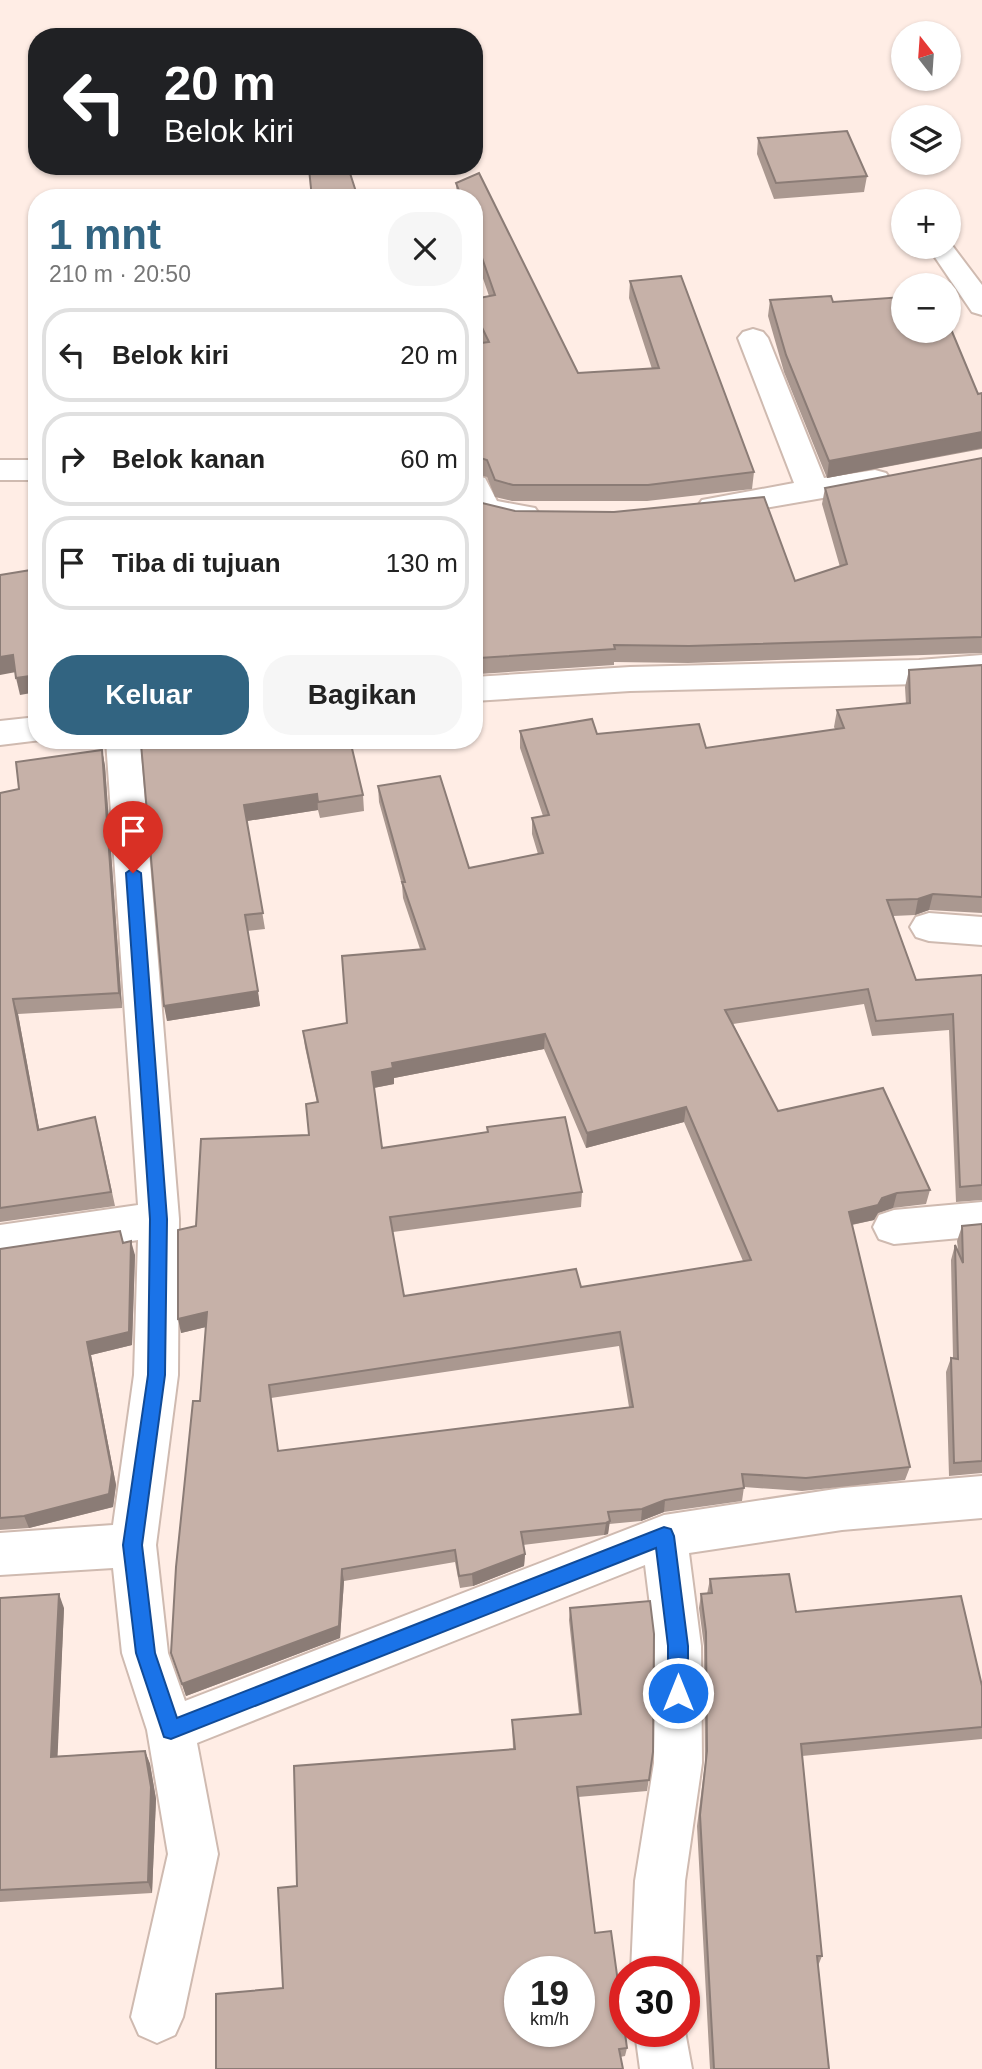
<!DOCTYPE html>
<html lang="id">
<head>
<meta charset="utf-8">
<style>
  :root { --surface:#fff; --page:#f6f6f6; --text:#222; --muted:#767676; --line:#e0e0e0; --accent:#326481 }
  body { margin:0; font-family:Helvetica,sans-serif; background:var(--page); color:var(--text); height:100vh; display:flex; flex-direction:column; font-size:26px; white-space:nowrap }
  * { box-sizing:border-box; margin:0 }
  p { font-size:23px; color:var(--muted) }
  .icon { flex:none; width:38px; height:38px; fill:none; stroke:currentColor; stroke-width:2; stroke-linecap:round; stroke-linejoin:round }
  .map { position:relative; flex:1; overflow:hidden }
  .details { position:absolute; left:28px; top:189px; width:455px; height:560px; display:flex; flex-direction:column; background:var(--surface); border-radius:28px; box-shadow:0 2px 5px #0004 }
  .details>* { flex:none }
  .guide { position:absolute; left:28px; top:28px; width:455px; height:147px; border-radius:28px; box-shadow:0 2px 5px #0004; background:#202124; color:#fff; overflow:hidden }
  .needle { width:46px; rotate:343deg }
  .tools { position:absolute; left:891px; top:21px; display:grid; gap:14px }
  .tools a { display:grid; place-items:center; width:70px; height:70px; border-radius:50%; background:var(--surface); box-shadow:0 2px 5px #0004; font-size:35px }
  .speed { position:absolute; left:504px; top:1956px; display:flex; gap:14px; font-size:35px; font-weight:700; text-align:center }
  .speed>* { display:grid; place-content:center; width:91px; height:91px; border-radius:50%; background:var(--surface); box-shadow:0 2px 5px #0004; line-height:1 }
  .speed small { font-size:18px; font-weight:400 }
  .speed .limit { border:10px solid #d22; background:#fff; color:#111 }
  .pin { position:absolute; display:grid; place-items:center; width:60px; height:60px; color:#fff; margin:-72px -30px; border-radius:50% 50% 50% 0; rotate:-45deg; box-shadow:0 0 7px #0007 }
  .pin .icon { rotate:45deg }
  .me { position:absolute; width:77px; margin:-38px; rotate:0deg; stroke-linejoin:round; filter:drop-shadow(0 0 5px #0008) }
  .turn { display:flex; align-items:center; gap:24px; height:147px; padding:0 21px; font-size:32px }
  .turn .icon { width:91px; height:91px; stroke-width:2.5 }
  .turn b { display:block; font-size:49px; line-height:60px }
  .round { display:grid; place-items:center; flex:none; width:74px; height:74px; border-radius:28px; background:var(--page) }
  .head { display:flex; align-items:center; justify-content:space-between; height:119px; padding:0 21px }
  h1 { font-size:42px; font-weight:600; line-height:52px; color:var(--accent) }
  .cta { display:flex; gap:14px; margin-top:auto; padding:14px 21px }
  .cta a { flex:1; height:80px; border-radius:28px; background:var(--accent); color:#fff; font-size:28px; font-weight:600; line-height:80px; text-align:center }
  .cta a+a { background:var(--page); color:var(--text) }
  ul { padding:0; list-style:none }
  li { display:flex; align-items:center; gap:21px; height:94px; margin:0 14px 10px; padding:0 7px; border:4px solid var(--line); border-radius:28px }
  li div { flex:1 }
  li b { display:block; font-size:26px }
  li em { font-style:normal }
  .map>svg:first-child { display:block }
</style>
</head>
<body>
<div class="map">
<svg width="982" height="2069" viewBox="0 0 982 2069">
  <rect width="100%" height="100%" fill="#ffede5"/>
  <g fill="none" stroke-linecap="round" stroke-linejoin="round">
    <defs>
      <g id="street">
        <polygon points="948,240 982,285 982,315 972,312 928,247 948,247"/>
        <polygon points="753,329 763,332 768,338 824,478 875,470 886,473 891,480 886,487 713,517 702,514 697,507 702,500 794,483 738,338 743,332"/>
        <rect x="0" y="460" width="37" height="20"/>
        <path d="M 474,475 L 485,478 L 497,501 L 535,508 L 540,515 L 535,522 C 516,527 492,526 475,516 Z"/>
        <polygon points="106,740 140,740 179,1219 178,1375 156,1545 168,1653 185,1701 664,1515 842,1488 982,1476 982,1518 842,1530 689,1553 701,1646 702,1763 685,1881 681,1972 631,1972 635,1881 654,1763 655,1646 645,1565 197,1743 218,1854 183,2017 175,2035 157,2043 139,2035 131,2017 168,1854 147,1730 122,1653 113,1568 0,1575 0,1533 113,1525 134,1375 138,1240 0,1261 0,1225 138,1205"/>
        <polygon points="929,913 982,917 982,945 929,941 916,937 910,927 916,917"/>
        <polygon points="982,1202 982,1236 894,1244 879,1239 873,1227 879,1215 894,1210"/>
        <polygon points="684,2026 692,2069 640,2069 635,2032 684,2032"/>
      </g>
      <g id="secondary">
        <polygon points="982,655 982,679 919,684 630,691 474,701 474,677 630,667 919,660"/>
        <polygon points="37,717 37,740 41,740 0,745 0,721"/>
      </g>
    </defs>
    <use href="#street" stroke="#cfbab0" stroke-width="4"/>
    <use href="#secondary" stroke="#cfbab0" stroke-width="4"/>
    <use href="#street" fill="#fff" fill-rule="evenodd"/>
    <use href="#secondary" fill="#fff" fill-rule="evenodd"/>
  </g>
  <g fill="#aa9890" fill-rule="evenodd">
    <polygon points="758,138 867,176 864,192 774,199 757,154"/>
    <polygon points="479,173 578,373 652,369 629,298 630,281 681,276 754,472 752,489 647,501 512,501 495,497 487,477 474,473 474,344 482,343 474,327 474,299 489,296 474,252 474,198 457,198 456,183"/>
    <polygon points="770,300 833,302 978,394 982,393 982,449 827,478 784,372 768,316"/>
    <polygon points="982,458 982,653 688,663 614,662 614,665 479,674 479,666 474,666 474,501 795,581 840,567 822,504 825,488"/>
    <path d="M 982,665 L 982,913 L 929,910 L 915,915 L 893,916 L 916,980 L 982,975 L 982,1200 L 956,1202 L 949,1030 L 872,1036 L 864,1004 L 733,1024 L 778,1111 L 930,1190 L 926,1204 L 893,1208 L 878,1213 L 874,1220 L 852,1225 L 910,1467 L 905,1480 L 802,1491 L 744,1487 L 742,1501 L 664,1512 L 641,1521 L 609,1524 L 608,1534 L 604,1535 L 523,1545 L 525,1554 L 524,1566 L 473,1586 L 460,1588 L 455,1562 L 344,1581 L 340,1638 L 186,1696 L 175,1665 L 200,1401 L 206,1327 L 181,1333 L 196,1226 L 309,1135 L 317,1103 L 305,1047 L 303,1031 L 347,1023 L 420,949 L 403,898 L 402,885 L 379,802 L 378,786 L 469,868 L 538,854 L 532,834 L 532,818 L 543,816 L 520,748 L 520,731 L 597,734 L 706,748 L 835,729 L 834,727 L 837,710 L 906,704 L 905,687 L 909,670 ZM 544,1049 L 586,1148 L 684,1122 L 743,1261 L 581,1287 L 404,1296 L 393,1232 L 581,1207 L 582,1192 L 487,1127 L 487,1132 L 382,1148 L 374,1088 L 394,1084 L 394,1078 ZM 619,1346 L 629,1407 L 278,1451 L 271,1398 Z"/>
    <polygon points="145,743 363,795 364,811 320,818 318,810 247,821 265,929 247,931 260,1006 167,1021"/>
    <polygon points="102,750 105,766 122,1008 18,1014 39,1129 99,1131 115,1206 0,1222 0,793 19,789"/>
    <polygon points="982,1224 982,1474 982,1473 949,1476 946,1372 951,1358 953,1358 951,1260 955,1245 958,1250 957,1241 962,1226"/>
    <polygon points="123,1243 135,1255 132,1345 91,1355 116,1485 113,1507 29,1528 0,1530 0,1249"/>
    <polygon points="710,1579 796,1612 982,1686 982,1739 802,1756 822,1956 818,1966 829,2069 710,2069 697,1826 705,1763 704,1646 699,1608 701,1594 707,1594"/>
    <polygon points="0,1598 64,1608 57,1756 145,1751 150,1764 156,1799 152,1893 0,1902"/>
    <polygon points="570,1608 653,1752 647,1791 578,1797 595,1933 627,2048 625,2056 620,2057 283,1988 297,1886 513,1749 512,1720 579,1714 569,1620"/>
  </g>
  <g fill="#8b7c76">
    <polygon points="982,432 982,448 827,478 829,461"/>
    <polygon points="13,655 16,672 0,675 0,657"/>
    <polygon points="37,675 37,692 20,695 16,678"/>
    <polygon points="102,750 105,766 122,1008 119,993"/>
    <polygon points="317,794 318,810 247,821 244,805"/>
    <polygon points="933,894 929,910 915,915 918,899"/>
    <polygon points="258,991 260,1006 167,1021 164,1006"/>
    <polygon points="13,999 18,1014 42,1144 38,1130"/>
    <polygon points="545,1034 544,1049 394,1078 394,1084 373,1088 372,1072 392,1063"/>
    <polygon points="686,1107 684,1122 586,1148 587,1133"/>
    <polygon points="897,1193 893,1208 878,1213 874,1220 845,1226 849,1212"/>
    <polygon points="131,1241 135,1255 132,1345 91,1355 116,1485 113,1507 29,1528 24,1516 87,1342"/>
    <polygon points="207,1312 210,1326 181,1333 178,1319"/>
    <polygon points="665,1500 664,1512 641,1521 642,1509"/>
    <polygon points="610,1521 608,1534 604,1535 606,1523"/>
    <polygon points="525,1554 524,1566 473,1586 472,1574"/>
    <polygon points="342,1569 344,1581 340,1638 186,1696 182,1684"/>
    <polygon points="59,1594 64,1608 57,1769 51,1757"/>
    <polygon points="145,1751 150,1764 156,1799 152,1893 148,1882"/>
  </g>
  <g fill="#c6b1a8" stroke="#8b7c76" stroke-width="2" fill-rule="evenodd">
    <polygon points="847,131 867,176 776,183 758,138"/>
    <polygon points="348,167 358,198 312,198 309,169"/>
    <polygon points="479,173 578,373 659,368 630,281 681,276 754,472 648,485 513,485 495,480 487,460 474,456 474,344 489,342 474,311 474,299 495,295 474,235 474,198 462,198 456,183"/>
    <polygon points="831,296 833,302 903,297 903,331 948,331 948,322 978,394 982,393 982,432 829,461 786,355 770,300"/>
    <polygon points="982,458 982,637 689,646 614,645 615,649 479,658 479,649 474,649 474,501 515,511 614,512 764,497 795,581 847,564 825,488"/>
    <polygon points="37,569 37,675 16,678 13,655 0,657 0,575"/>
    <path d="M 982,665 L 982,897 L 933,894 L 918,899 L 887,900 L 916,980 L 982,975 L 982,1185 L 960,1187 L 953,1014 L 876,1021 L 868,989 L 725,1010 L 778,1111 L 883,1088 L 930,1190 L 897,1193 L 882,1198 L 878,1205 L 849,1212 L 910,1467 L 806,1478 L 742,1474 L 744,1488 L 665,1500 L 642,1509 L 608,1512 L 610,1521 L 606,1523 L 521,1532 L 525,1554 L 472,1574 L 459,1576 L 455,1550 L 342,1569 L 339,1626 L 182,1684 L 171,1653 L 176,1567 L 193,1401 L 200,1401 L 207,1312 L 178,1319 L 178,1230 L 196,1226 L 201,1139 L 309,1135 L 306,1104 L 318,1102 L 303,1031 L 347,1023 L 342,956 L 425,949 L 402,882 L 405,882 L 378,786 L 440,776 L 469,868 L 543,853 L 532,818 L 549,815 L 520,731 L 592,719 L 597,734 L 699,724 L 706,748 L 844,728 L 837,710 L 910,703 L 909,670 ZM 545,1034 L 587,1133 L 686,1107 L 751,1260 L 581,1287 L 576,1269 L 404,1296 L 390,1217 L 582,1192 L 565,1117 L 487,1127 L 488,1132 L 382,1148 L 372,1072 L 393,1068 L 392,1063 ZM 620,1332 L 633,1407 L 278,1451 L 269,1385 Z"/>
    <polygon points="145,740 350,740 363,795 318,802 317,794 244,805 263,913 245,915 258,991 164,1006 141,744 145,743"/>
    <polygon points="102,750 119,993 13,999 38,1130 95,1117 111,1192 0,1208 0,793 19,789 16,762"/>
    <polygon points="982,1224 982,1461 954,1463 951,1358 958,1359 955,1245 963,1263 962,1226"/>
    <polygon points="120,1231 123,1243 131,1241 129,1332 87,1342 112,1472 109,1494 24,1516 0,1518 0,1249"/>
    <polygon points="789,1574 796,1612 961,1596 982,1686 982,1727 801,1744 822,1956 817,1956 829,2069 714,2069 700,1815 707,1751 706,1632 701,1594 712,1593 710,1579"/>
    <polygon points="59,1594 51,1757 145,1751 151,1787 148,1882 0,1890 0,1598"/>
    <path d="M 650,1601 L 654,1634 L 653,1752 L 649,1780 L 577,1787 L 595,1933 L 611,1931 L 627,2048 L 619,2049 L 623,2069 L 216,2069 L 216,1994 L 283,1988 L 278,1888 L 297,1886 L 294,1766 L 515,1749 L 512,1720 L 581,1714 L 570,1608 ZM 520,1972 L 579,1972 L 579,2032 L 520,2032 Z"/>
  </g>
  <polygon fill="#1a73e8" stroke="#114b97" stroke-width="2" points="133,868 141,873 167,1219 165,1375 142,1545 155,1653 177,1718 664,1527 671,1529 674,1536 688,1646 688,1693 685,1699 678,1702 671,1699 668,1693 668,1646 656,1548 171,1739 164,1737 136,1653 123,1545 148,1375 150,1219 126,873"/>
</svg>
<div class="tools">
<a><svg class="needle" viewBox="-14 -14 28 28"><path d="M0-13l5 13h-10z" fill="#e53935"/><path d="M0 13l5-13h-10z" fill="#767676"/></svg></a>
<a><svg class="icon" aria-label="layers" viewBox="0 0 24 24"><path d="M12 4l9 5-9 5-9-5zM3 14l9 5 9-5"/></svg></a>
<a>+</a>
<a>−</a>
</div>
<div class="speed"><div>19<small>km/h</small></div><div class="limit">30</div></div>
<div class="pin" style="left:133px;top:873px;background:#d93025"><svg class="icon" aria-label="arrive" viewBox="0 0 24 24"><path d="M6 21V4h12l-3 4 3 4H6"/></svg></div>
<svg class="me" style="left:678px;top:1693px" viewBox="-20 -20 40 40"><circle r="17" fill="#1a73e8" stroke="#fff" stroke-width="3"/><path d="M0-11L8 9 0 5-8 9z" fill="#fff"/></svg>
<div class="guide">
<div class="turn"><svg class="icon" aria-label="left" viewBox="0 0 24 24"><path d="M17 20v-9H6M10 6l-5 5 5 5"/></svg><div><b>20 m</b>Belok kiri</div></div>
</div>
<section class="details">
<div class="head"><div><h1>1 mnt</h1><p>210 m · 20:50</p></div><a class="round"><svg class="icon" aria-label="close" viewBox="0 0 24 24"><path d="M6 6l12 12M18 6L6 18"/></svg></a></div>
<ul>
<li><svg class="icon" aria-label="left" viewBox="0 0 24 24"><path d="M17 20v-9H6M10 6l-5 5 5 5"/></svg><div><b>Belok kiri</b></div><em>20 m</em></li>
<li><svg class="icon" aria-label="right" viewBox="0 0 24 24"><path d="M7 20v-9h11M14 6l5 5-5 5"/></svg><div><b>Belok kanan</b></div><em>60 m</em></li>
<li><svg class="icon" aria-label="arrive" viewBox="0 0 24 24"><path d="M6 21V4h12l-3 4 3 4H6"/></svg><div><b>Tiba di tujuan</b></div><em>130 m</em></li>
</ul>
<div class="cta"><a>Keluar</a><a>Bagikan</a></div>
</section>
</div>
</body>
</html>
